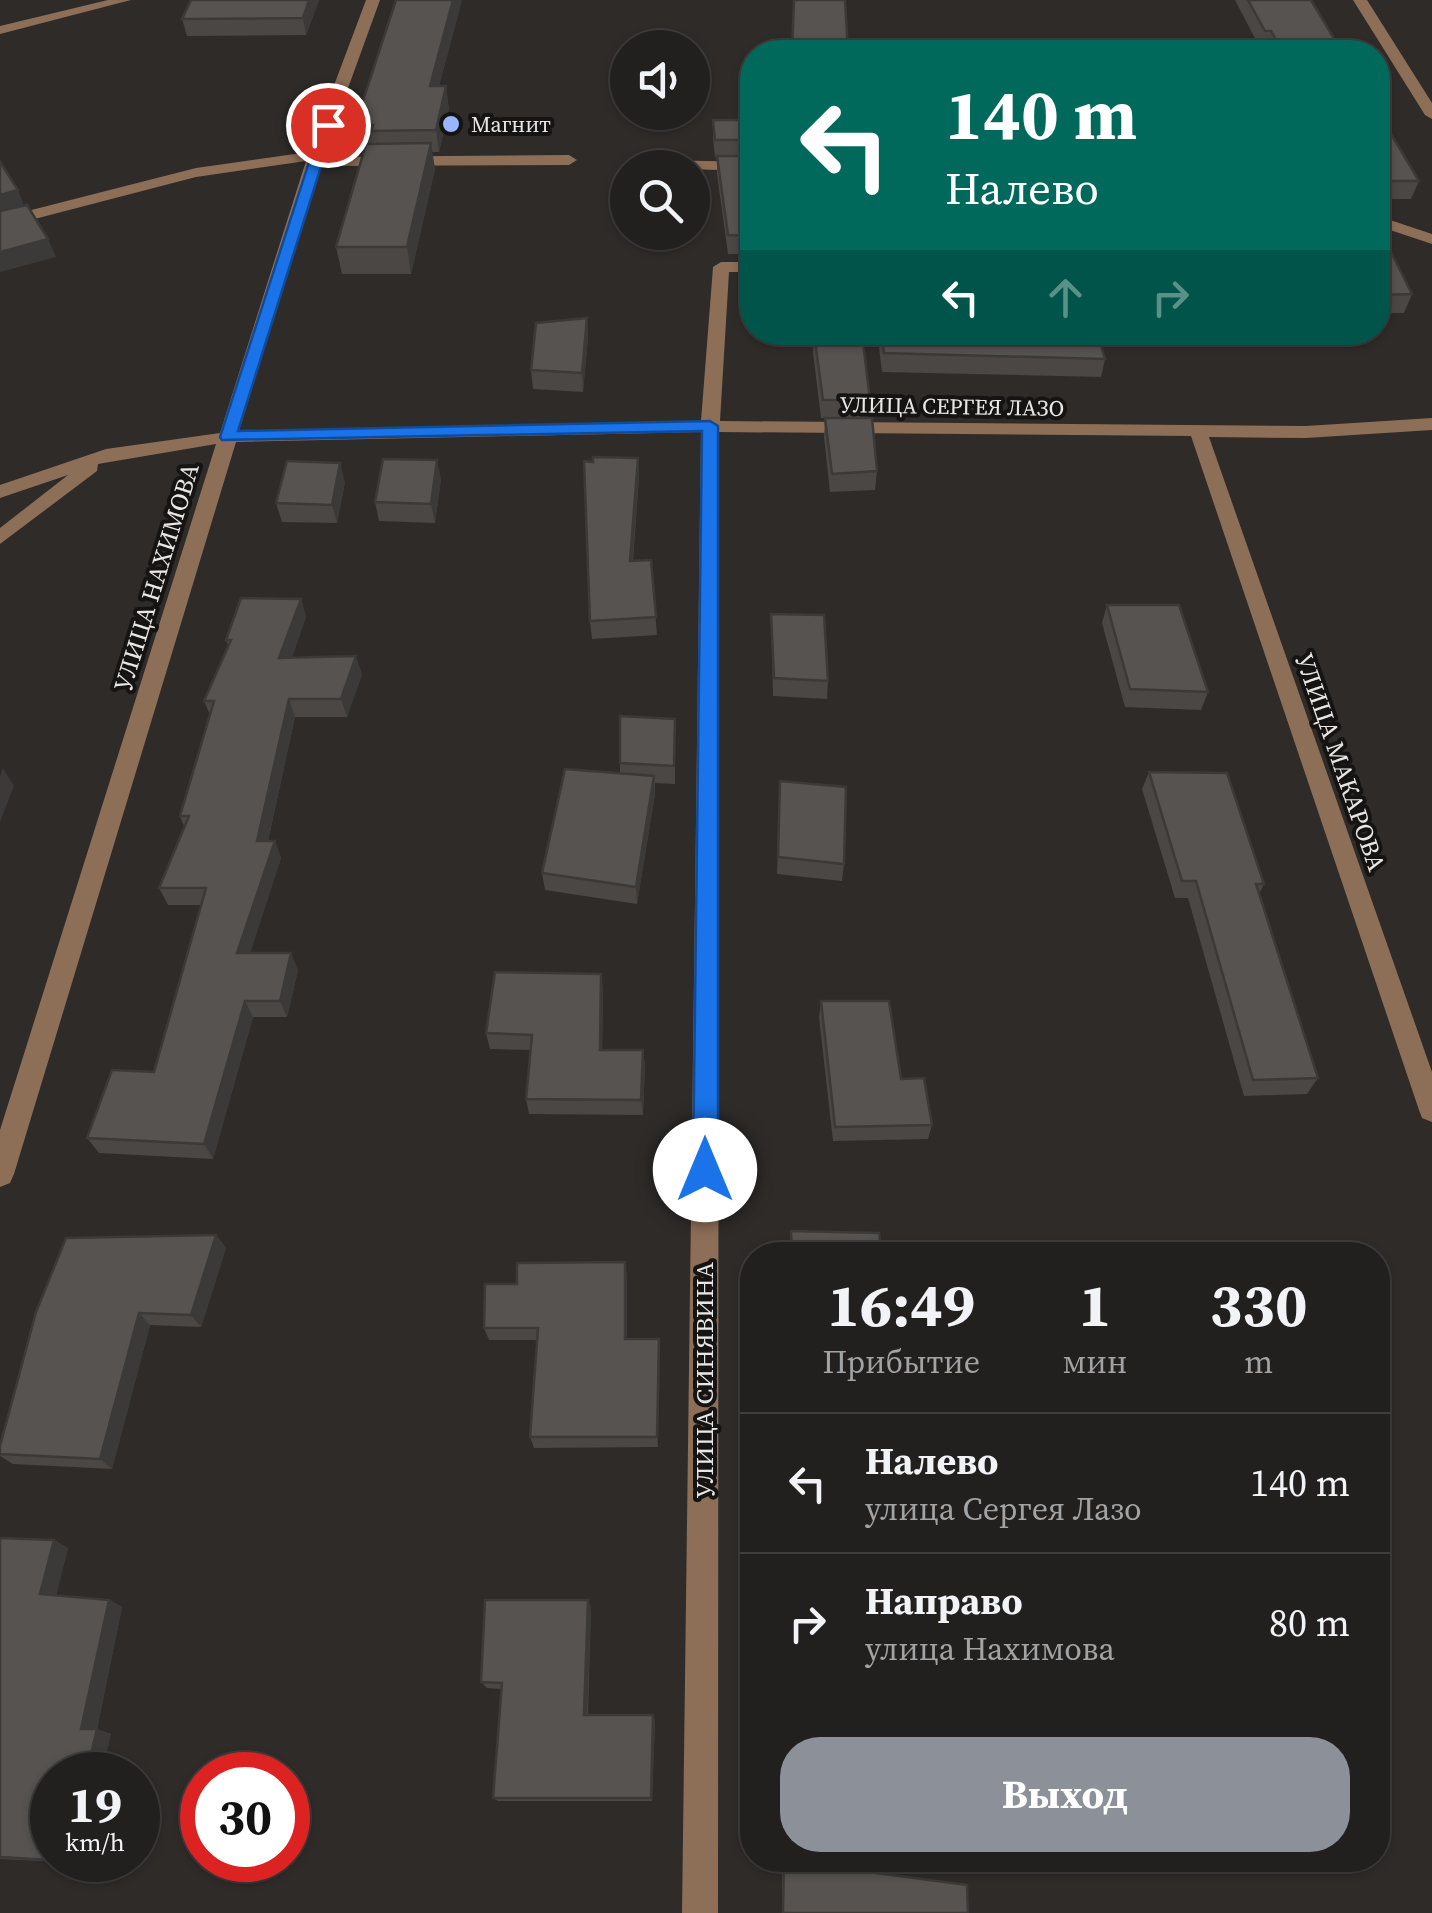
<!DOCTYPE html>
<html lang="ru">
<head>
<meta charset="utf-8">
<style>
  :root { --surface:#22201f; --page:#2e2d2c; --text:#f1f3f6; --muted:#a2a3a4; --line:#3f3e3d; --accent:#8c9099 }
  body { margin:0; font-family:"Source Serif 4",serif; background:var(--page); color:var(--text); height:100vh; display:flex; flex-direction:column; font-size:38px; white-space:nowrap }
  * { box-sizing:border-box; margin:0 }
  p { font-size:32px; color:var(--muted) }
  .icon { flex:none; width:55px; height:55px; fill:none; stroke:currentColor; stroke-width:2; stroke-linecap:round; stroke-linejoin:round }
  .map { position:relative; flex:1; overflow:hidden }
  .sheet { position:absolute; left:740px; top:1242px; width:650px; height:630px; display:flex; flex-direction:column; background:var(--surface); border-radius:40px; box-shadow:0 2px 8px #0004,0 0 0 2px var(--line) }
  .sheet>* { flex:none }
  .hud { position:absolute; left:740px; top:40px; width:650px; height:305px; border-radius:40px; box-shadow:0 2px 8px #0004,0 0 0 2px var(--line); background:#00695c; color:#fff; overflow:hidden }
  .fabs { position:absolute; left:610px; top:30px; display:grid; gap:20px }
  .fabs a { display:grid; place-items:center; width:100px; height:100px; border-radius:50%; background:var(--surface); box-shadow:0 2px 8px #0004,0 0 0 2px var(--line); font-size:50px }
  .speed { position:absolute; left:30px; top:1752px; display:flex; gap:20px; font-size:50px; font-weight:700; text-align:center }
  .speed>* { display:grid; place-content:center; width:130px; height:130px; border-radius:50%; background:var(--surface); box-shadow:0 2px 8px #0004,0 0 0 2px var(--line); line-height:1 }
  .speed small { font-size:25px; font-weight:400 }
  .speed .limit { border:15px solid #d22; background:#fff; color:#111 }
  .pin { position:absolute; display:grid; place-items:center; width:85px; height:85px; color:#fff; margin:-42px; border:5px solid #fff; border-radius:50%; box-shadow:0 2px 10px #0007 }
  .me { position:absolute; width:110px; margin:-55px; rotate:0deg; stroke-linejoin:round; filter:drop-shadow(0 0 8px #0008) }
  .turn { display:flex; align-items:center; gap:35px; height:210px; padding:0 40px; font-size:45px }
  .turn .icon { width:130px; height:130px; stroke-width:2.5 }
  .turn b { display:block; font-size:70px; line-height:85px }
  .lanes { display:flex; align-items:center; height:95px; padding:0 40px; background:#0003; justify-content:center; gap:50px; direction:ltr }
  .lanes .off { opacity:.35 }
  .eta { display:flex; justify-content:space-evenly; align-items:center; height:170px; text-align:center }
  .eta b { font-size:60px; font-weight:700; line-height:70px }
  .action { display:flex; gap:20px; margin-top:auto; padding:20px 40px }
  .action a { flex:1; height:115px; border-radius:40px; background:var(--accent); color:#fff; font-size:40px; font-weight:700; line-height:115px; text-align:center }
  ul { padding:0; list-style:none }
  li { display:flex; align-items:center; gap:30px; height:140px; padding:0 40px; border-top:2px solid var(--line) }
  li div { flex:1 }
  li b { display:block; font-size:38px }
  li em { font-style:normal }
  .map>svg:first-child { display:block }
</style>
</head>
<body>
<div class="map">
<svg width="1432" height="1913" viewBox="0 0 1432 1913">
  <rect width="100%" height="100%" fill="#2e2b29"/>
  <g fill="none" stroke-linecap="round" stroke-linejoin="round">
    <g fill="#8d6e57" fill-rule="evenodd">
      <polygon points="108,0 131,0 0,34 0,26"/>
      <polygon points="366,0 380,0 323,157 569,155 577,160 569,165 319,166 239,431 701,421 713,267 721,262 752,262 752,272 729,272 720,421 1306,426 1432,418 1432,430 1306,438 1209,437 1432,1072 1432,1122 1422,1118 1419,1110 1191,436 719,432 718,1913 682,1913 701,432 236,442 14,1174 10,1183 0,1187 0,1130 216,444 98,464 97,471 0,544 0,528 68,475 0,498 0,485 106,449 220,433 306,161 196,177 0,228 0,218 196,168 309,152"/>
      <polygon points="1353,0 1367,0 1432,103 1432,119 1425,115"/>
      <polygon points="660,160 752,162 752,171 654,168 655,162"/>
      <polygon points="1378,216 1432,234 1432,244 1378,226"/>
    </g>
  </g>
  <g fill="#4a4745">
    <polygon points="191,0 319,0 306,35 187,36 182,19"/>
    <polygon points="462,0 439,86 449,108 439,152 432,152 435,169 411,274 342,274 336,247 365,147 359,147 355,125"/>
    <polygon points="1235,0 1311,0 1342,52 1268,52 1266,48 1260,48"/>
    <polygon points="1378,112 1419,181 1411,199 1378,199"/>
    <polygon points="713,120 752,120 752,254 728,254 717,174 717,158 715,157 713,138"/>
    <polygon points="1378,234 1412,294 1404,313 1378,313"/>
    <polygon points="587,318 588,337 583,392 533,389 531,370"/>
    <polygon points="877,332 1097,332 1105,359 1101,377 882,372"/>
    <polygon points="814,334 870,400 868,418 877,471 875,490 830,492 824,437 825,418 821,418 813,352"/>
    <polygon points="638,458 639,477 633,561 651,560 657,635 592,639 590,621"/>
    <polygon points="441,479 435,523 379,521 375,502"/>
    <polygon points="345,482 337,523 282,522 276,503"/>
    <polygon points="301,599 306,617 292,657 362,674 347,717 295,717 268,841 275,841 281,858 250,953 298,970 287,1017 253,1017 213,1159 99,1153 87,1138 154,1072 201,905 168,905 159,888 184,826 180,816 210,715 204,701 228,645 226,640"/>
    <polygon points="1107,605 1208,692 1201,710 1125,707 1102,623"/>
    <polygon points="771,614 828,681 827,699 773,696"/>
    <polygon points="675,719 675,784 655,783 655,794 637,904 545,890 542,873 620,773 620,763"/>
    <polygon points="1149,772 1264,884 1259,894 1318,1078 1307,1094 1244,1096 1188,898 1175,898 1142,789"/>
    <polygon points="780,781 844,864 842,881 777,874"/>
    <polygon points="601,974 603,991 602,1050 643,1050 645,1066 643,1115 529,1114 526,1099 530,1050 490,1049 486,1033"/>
    <polygon points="821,1001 901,1079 932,1125 928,1139 833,1141 819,1017"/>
    <polygon points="216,1235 226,1248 201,1327 150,1325 112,1469 13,1464 0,1456 0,1446"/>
    <polygon points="627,1275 627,1339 659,1339 658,1447 534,1448 530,1437 537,1340 489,1340 484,1328 517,1284"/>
    <polygon points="0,1538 54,1540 68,1548 56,1595 109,1600 122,1607 97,1729 111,1734 52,1860 83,1860 82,1863 0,1859"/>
    <polygon points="588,1600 591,1607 588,1715 653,1715 655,1720 652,1801 498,1801 493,1798 501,1689 487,1688 481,1682"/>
    <polygon points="784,1861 968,1913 782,1913 782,1863"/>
  </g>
  <g fill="#3c3a38">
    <polygon points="309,0 319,0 306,35 303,18"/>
    <polygon points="453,0 462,0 433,108 430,86"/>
    <polygon points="446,86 449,108 439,152 436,130"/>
    <polygon points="431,143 435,169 411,274 407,247"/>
    <polygon points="18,190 25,208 0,215 0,195"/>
    <polygon points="48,239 56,257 0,272 0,252"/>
    <polygon points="587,318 588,337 583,392 582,373"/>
    <polygon points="638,458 639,477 631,579 630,561"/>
    <polygon points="437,460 441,479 435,523 431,504"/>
    <polygon points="340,463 345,482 337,523 332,505"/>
    <polygon points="301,599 306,617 285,676 279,658"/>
    <polygon points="356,656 362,674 347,717 341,699"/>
    <polygon points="289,699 295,717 264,858 257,841"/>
    <polygon points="3,768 14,786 0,822 0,776"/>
    <polygon points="654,776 655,794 637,904 636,887"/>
    <polygon points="275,841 281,858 245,969 237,953"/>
    <polygon points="291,953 298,970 287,1017 280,1001"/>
    <polygon points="601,974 603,991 602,1065 600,1050"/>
    <polygon points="245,1001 253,1017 213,1159 204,1144"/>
    <polygon points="643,1050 645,1066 643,1115 641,1100"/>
    <polygon points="216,1235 226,1248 201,1327 191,1315"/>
    <polygon points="625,1262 627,1275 627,1351 625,1339"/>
    <polygon points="139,1313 150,1325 112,1469 100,1459"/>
    <polygon points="659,1339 660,1351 658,1447 657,1437"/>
    <polygon points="54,1540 68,1548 55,1601 40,1594"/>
    <polygon points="109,1600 122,1607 96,1734 81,1729"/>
    <polygon points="588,1600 591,1607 587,1720 584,1715"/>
    <polygon points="653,1715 655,1720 652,1801 651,1798"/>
    <polygon points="97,1729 111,1734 102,1775 86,1775"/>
  </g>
  <g fill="#565350" stroke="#3c3a38" stroke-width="2.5">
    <polygon points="191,0 309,0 303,18 182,19"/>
    <polygon points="396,0 453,0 430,86 446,86 436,130 371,131 373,125 355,125"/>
    <polygon points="794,0 845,0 848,52 792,52"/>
    <polygon points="1248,0 1311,0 1342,52 1283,52 1271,31 1265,31"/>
    <polygon points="1378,112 1419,181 1378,181"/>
    <polygon points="713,120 752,120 752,140 715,140"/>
    <polygon points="431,143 407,247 336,247 366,144"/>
    <polygon points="717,156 752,156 752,236 728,235"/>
    <polygon points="0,162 18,190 0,195"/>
    <polygon points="27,205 48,239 0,252 0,211"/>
    <polygon points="1378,234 1382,234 1412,294 1378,295"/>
    <polygon points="587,318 582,373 531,370 536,323"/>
    <polygon points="881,332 1097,332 1105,359 884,353"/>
    <polygon points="814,334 862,334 870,400 823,400"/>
    <polygon points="825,418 872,418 877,471 832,474"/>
    <polygon points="593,457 638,458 630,561 651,560 656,617 590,621 584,461 593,462"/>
    <polygon points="383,459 437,460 431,504 375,502"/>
    <polygon points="287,461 340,463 332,505 276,503"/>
    <polygon points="241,598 301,599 279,658 356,656 341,699 289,699 257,841 275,841 237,953 291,953 280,1001 245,1001 204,1144 87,1138 112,1070 154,1072 206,888 159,888 189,816 180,816 214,701 204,701 231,640 226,640"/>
    <polygon points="1107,605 1179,605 1208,692 1130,689"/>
    <polygon points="771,614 824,615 828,681 774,678"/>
    <polygon points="620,716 675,719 674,766 620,763"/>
    <polygon points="565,769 654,776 636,887 542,873"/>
    <polygon points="1149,772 1227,773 1264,884 1256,884 1318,1078 1253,1080 1196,881 1182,881"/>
    <polygon points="780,781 846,787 844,864 778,857"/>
    <polygon points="495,972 601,974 600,1050 643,1050 641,1100 526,1099 532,1035 486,1033"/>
    <polygon points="821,1001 889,1001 901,1079 924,1078 932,1125 835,1127"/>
    <polygon points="791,1231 879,1233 882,1255 792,1255"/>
    <polygon points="216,1235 191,1315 139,1313 100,1459 0,1454 0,1446 36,1312 66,1238"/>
    <polygon points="625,1262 625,1339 659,1339 657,1437 530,1437 538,1328 484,1328 485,1284 517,1284 517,1263"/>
    <polygon points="0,1538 54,1540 40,1594 109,1600 81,1729 97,1729 86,1775 52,1775 52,1860 67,1861 0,1857"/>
    <polygon points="485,1600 588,1600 584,1715 653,1715 651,1798 493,1798 502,1683 481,1682"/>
    <polygon points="784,1861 967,1885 968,1913 783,1913"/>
  </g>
  <polygon fill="#1a73e8" stroke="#114b97" stroke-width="2.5" points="328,121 334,125 238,431 710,421 718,426 718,1170 714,1178 705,1181 696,1178 693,1170 702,431 222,440 220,437 321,125"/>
  <circle fill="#99b5fd" stroke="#151413" stroke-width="4" cx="451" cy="124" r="10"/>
  <g text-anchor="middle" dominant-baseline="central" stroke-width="8" stroke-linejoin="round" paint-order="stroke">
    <g font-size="22" fill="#e9e7e6" stroke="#151413" text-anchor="start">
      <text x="471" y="124">Магнит</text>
    </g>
    <g font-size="22" fill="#e9e7e6" stroke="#151413">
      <text transform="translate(952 406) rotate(1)">УЛИЦА СЕРГЕЯ ЛАЗО</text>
    </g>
    <g font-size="25" fill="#e9e7e6" stroke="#151413">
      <text transform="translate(156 577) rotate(-73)">УЛИЦА НАХИМОВА</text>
      <text transform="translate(1341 762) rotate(71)">УЛИЦА МАКАРОВА</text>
      <text transform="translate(704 1380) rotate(-90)">УЛИЦА СИНЯВИНА</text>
    </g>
  </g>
</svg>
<div class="fabs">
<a><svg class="icon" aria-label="sound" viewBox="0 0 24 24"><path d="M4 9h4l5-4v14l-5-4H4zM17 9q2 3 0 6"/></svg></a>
<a><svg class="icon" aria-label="search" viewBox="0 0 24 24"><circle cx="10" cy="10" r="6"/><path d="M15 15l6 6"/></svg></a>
</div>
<div class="speed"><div>19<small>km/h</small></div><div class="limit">30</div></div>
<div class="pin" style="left:328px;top:125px;background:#d93025"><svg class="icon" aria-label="arrive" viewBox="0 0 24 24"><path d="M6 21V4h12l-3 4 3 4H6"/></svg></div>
<svg class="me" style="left:705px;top:1170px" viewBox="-20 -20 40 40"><circle r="19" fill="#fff"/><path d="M0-13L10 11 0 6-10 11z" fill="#1a73e8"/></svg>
<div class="hud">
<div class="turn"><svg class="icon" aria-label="left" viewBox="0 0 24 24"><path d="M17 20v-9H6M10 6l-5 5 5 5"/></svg><div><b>140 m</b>Налево</div></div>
<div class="lanes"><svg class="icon" aria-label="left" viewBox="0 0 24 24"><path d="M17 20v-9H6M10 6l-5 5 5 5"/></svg><svg class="icon off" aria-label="ahead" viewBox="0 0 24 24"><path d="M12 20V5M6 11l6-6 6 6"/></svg><svg class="icon off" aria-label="right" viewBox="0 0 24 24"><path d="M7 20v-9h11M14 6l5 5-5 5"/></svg></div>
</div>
<section class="sheet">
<div class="eta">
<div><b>16:49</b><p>Прибытие</p></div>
<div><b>1</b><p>мин</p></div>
<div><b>330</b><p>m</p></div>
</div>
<ul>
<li><svg class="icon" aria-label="left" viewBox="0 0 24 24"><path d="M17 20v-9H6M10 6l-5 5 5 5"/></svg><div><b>Налево</b><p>улица Сергея Лазо</p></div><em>140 m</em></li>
<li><svg class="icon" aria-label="right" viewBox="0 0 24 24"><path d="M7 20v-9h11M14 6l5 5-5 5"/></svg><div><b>Направо</b><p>улица Нахимова</p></div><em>80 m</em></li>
</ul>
<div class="action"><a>Выход</a></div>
</section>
</div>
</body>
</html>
